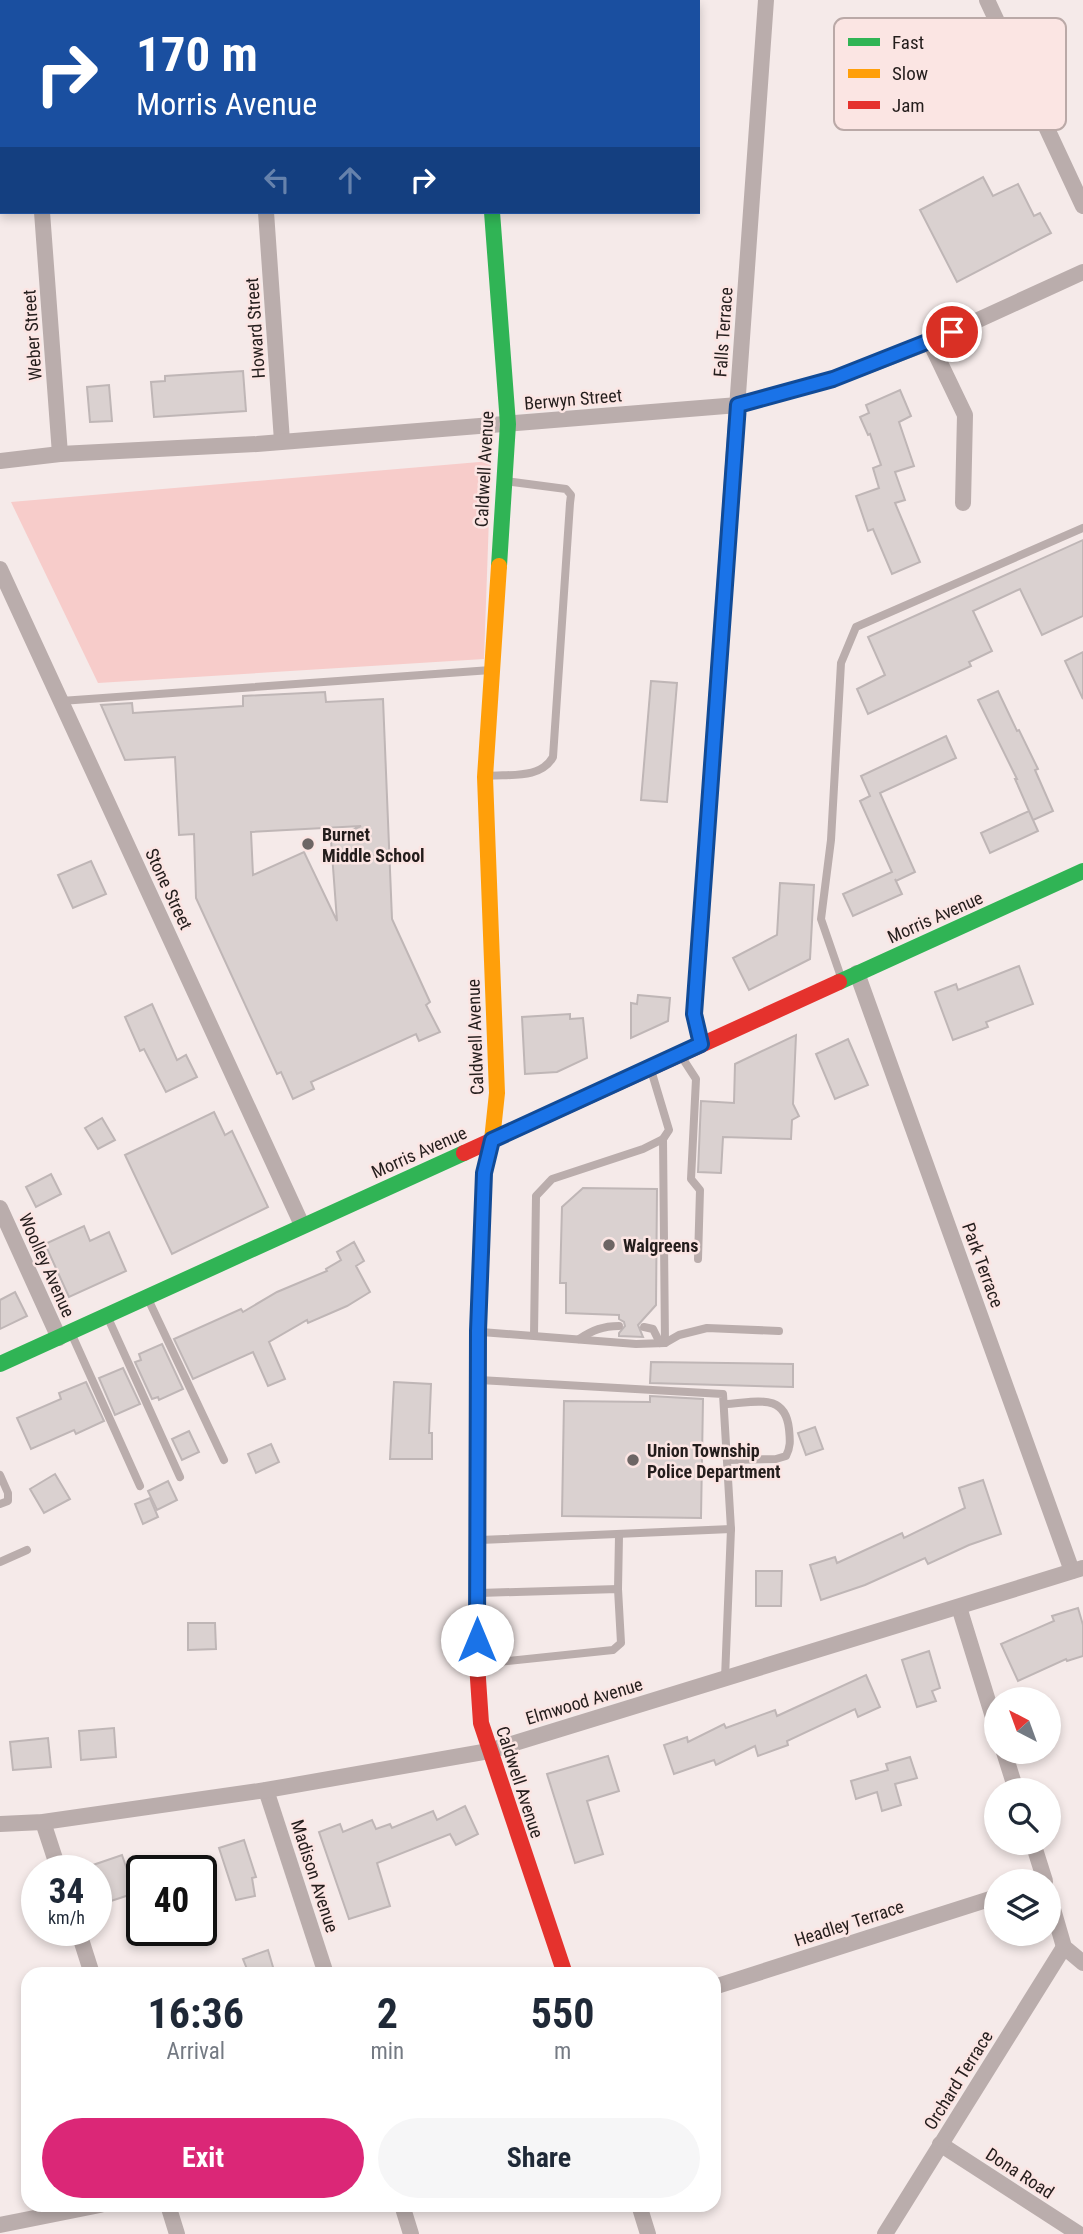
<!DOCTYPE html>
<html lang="en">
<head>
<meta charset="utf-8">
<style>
  :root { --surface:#fff; --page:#f6f6f7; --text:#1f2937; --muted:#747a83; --accent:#db2777 }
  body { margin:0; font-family:"Roboto Condensed",sans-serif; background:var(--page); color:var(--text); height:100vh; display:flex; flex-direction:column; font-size:26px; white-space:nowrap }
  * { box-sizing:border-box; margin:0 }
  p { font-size:23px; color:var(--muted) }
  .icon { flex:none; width:38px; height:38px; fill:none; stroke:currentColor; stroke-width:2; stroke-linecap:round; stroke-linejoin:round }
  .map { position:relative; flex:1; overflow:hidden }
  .side { position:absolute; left:21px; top:1967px; width:700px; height:245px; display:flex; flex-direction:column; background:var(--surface); border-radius:21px; box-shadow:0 4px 10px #0003 }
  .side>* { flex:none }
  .banner { position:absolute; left:0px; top:0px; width:700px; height:214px; box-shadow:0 4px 10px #0003; background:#1a4fa0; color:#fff; overflow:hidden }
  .needle { width:46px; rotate:319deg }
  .buttons { position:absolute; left:984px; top:1687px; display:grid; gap:14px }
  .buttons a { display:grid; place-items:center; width:77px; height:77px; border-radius:50%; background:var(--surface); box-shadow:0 4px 10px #0003; font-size:35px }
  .speed { position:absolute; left:21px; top:1855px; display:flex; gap:14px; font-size:35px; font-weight:700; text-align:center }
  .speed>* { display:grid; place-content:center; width:91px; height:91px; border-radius:50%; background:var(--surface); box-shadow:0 4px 10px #0003; line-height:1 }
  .speed small { font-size:18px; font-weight:400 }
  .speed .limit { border:4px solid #111; border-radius:10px; background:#fff; color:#111 }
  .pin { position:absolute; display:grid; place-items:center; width:60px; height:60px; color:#fff; margin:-30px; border:4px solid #fff; border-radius:50%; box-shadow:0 2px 7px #0007 }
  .me { position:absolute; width:77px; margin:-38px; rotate:0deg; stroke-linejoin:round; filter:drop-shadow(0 0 5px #0008) }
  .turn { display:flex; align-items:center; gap:24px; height:147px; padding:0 21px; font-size:32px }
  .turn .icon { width:91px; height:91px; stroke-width:2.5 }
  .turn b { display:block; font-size:49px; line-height:60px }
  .lanes { display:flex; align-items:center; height:66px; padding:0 21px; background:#0003; justify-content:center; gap:35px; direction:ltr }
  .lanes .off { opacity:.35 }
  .eta { display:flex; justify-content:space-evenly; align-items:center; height:119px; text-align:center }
  .eta b { font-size:42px; font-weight:700; line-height:49px }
  .cta { display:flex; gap:14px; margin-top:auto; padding:14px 21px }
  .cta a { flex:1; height:80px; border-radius:42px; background:var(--accent); color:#fff; font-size:28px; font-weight:700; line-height:80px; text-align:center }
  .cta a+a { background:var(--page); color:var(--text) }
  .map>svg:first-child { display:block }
</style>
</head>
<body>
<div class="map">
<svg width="1083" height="2234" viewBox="0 0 1083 2234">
  <rect width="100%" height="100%" fill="#f5eae9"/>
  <polygon fill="#f7ccca" points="491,461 484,659 98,683 11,502"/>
  <g fill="#dad1d0" stroke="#bfb6b6" stroke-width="2" fill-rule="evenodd">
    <polygon points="983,177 993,196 1018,184 1034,216 1040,213 1051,233 957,282 920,210"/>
    <polygon points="243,371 246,411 154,417 151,382 165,381 165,376"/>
    <polygon points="109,385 112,421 90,422 87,387"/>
    <polygon points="900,390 911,416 899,422 914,466 895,472 905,500 895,503 920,562 892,574 873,529 868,531 856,496 879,488 873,468 881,465 870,434 868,435 860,417 869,413 866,405"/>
    <polygon points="1083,540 1083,616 1042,635 1020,589 973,611 992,651 969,662 971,666 868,714 857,689 885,675 868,637"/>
    <polygon points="1083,652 1083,699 1065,661"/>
    <polygon points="651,681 677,683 667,802 641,800"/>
    <polygon points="998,691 1017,731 1019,730 1038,769 1035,770 1053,811 1033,820 1038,831 990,853 981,833 1029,811 1033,820 1015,779 1017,779 978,700"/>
    <path d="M 325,692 L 326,702 L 383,699 L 392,919 L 430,1002 L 426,1005 L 440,1032 L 419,1041 L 416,1034 L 311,1082 L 314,1089 L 293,1099 L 281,1072 L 277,1074 L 196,898 L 194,834 L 179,835 L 175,757 L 125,760 L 101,705 L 132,703 L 133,713 L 243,706 L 243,696 ZM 361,826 L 331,840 L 337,921 L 304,852 L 253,875 L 251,832 Z"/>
    <polygon points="946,736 956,758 880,793 915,872 896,881 895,879 902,894 853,916 843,894 892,872 860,801 870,796 861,776"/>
    <polygon points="91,861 106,894 73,908 58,875"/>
    <polygon points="780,883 814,885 810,959 749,990 733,958 777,935"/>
    <polygon points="1019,966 1033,1004 986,1022 988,1027 953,1040 935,992 956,984 958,990"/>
    <polygon points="638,995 670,998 668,1021 631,1038 631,1003 637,1004"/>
    <polygon points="152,1004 177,1060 186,1055 197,1077 166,1092 144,1049 140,1051 125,1017"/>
    <polygon points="570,1014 570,1019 583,1018 587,1058 557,1072 525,1074 522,1017"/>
    <polygon points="796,1035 793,1104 799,1116 792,1120 791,1139 723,1137 721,1173 698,1172 701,1101 734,1103 735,1064"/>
    <polygon points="848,1039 868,1085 835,1099 816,1054"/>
    <polygon points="214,1112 225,1135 232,1131 268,1207 172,1254 125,1155"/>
    <polygon points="102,1118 115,1140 98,1149 85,1128"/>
    <polygon points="51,1174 61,1194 36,1207 26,1187"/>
    <polygon points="583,1188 657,1189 656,1305 638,1325 643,1337 619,1336 619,1333 625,1326 624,1322 619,1319 619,1315 566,1313 566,1283 560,1283 562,1207"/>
    <polygon points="84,1226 90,1241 109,1232 126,1271 69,1297 45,1244"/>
    <polygon points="354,1242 364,1261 356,1266 370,1292 347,1306 308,1323 307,1320 269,1342 285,1379 268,1386 253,1352 193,1379 174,1339 241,1309 243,1312 277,1292 327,1271 326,1269 341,1260 337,1252"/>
    <polygon points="15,1292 27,1316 0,1329 0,1300"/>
    <polygon points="162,1344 183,1389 159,1400 158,1397 152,1399 135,1362 141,1360 139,1354"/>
    <polygon points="651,1362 793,1364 793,1387 650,1383"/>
    <polygon points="123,1368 140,1404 115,1415 99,1378"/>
    <polygon points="86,1382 104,1421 76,1434 74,1430 31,1449 17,1418 61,1399 59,1393"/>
    <polygon points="394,1382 431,1384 429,1433 432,1433 432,1459 390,1459"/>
    <polygon points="650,1396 703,1399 701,1518 562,1516 564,1401 650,1402"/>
    <polygon points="815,1427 823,1449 806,1455 798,1433"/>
    <polygon points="189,1431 199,1452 182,1460 172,1439"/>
    <polygon points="271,1444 279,1462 256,1473 248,1454"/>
    <polygon points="55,1474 70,1499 44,1513 30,1489"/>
    <polygon points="983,1480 1001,1534 969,1545 928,1564 925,1558 865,1585 821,1600 810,1565 835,1557 837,1563 902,1533 904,1538 965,1508 959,1488"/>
    <polygon points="168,1481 177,1500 157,1510 148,1491"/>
    <polygon points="150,1498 158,1517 143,1524 135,1504"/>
    <polygon points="756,1571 782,1571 781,1606 756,1606"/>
    <polygon points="1078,1608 1083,1625 1083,1656 1067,1661 1066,1659 1018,1681 1001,1644 1054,1621 1052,1616"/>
    <polygon points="188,1623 215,1623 216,1649 188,1650"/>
    <polygon points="929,1651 940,1688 932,1691 936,1701 917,1707 902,1660"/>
    <polygon points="866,1675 880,1707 858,1717 855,1709 787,1741 788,1745 758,1756 755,1746 716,1765 714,1760 674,1774 664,1745 687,1737 688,1742 724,1724 726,1728 775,1710 777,1716"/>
    <polygon points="114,1728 116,1757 81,1760 79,1731"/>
    <polygon points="48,1738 51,1767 13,1770 10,1742"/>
    <polygon points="608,1756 619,1791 587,1801 603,1854 575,1863 547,1774"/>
    <polygon points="910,1757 917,1778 895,1784 901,1805 882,1811 877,1792 856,1799 851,1781 888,1770 886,1764"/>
    <polygon points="465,1806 478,1834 456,1845 450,1834 377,1863 390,1906 349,1919 319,1832 340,1824 343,1832 372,1820 376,1829 390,1824 392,1828 433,1811 437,1820"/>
    <polygon points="244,1840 256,1877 252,1878 255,1896 236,1900 219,1848"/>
    <polygon points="122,1855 135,1893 105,1903 93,1865"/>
    <polygon points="268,1950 275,1974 249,1974 243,1959"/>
  </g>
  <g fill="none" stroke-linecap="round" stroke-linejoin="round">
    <g stroke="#baadac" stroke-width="8">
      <polyline points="61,701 491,670"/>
      <path d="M 488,776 C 510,774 541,779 553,757 L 570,503 L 571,495 L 566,489 L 505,481"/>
      <polyline points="841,977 821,919 831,840 841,663 856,627 1083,528"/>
      <polyline points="683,1059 696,1079 691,1179 700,1190 698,1259"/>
      <polyline points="651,1070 669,1130 663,1139 665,1343"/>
      <polyline points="149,1301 224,1460"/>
      <polyline points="108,1318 180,1477"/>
      <polyline points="644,1327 653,1329 660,1343"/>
      <polyline points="481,1332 636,1344 665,1343 679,1335 707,1328 779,1331"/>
      <polyline points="72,1335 140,1486"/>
      <polyline points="534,1335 536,1196 552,1179 643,1149 663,1139"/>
      <path d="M 579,1339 C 593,1330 603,1326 619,1326"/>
      <polyline points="479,1380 723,1394 731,1529 725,1678"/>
      <path d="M 724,1404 C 754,1403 785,1391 789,1429 C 790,1440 791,1446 786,1456 L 776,1459 L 727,1460"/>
      <polyline points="0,1475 8,1493 8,1501 0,1504"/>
      <polyline points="480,1540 731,1529"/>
      <polyline points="0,1562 27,1550"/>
      <polyline points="618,1589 619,1536"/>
      <polyline points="479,1593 618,1589 621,1643 613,1650 480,1664"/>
    </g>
    <g stroke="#baadac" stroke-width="16">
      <polyline points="25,0 26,2"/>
      <polyline points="251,0 252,2"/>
      <polyline points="476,0 476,2"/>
      <polyline points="987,0 1083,206"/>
      <polyline points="42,212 60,454"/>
      <polyline points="266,212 282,441"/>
      <polyline points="930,342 965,415 963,503"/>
      <polyline points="0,461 60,454 257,444 738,405 833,379 930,342 1083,272"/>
      <polyline points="0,569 302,1225"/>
      <polyline points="857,973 1072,1571"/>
      <polyline points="701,1043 694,1014 766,0"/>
      <polyline points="0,1208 59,1338"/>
      <polyline points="959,1607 996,1727"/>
      <polyline points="1004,1752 1016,1790"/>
      <polyline points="266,1790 326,1974"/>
      <polyline points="43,1822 59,1871"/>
      <polyline points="0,1824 43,1822 266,1790 489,1751 1083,1568"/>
      <polyline points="1033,1843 1045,1881"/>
      <polyline points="1048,1892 1064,1947 1083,1963"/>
      <polyline points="78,1930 92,1974"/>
      <polyline points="714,1987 996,1897"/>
      <polyline points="940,2144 1079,2234"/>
      <polyline points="168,2205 177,2234"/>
      <polyline points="402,2205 411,2234"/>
      <polyline points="639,2205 648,2234"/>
      <polyline points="0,2225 100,2205"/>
      <polyline points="885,2234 1064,1947"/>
    </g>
    <g stroke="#30b455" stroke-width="16">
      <polyline points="492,212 508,424 499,566"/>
      <polyline points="839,982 1083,871"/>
      <polyline points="0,1364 464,1153"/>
      <polyline points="477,1619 478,1331 484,1173 487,1160"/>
    </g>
    <polyline stroke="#ff9f0a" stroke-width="16" points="487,1160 492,1140 497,1093 485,777 499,566"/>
    <g stroke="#e5322d" stroke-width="16">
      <polyline points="464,1153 839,982"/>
      <polyline points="477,1619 477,1664 481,1723 565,1974"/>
    </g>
  </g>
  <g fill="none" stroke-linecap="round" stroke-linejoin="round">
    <defs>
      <polyline id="route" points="477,1640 478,1331 484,1173 492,1140 701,1044 694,1014 738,405 833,379 952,332"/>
    </defs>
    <use href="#route" stroke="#114b97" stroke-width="18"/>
    <use href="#route" stroke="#1a73e8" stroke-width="12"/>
  </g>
  <g fill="#6d6564" stroke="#fbe5e3" stroke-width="2.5">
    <circle cx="308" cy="844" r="7"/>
    <circle cx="609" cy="1245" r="7"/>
    <circle cx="633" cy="1460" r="7"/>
  </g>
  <g text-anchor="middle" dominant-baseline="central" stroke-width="5" stroke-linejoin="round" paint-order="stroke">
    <g font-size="18" fill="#241d1c" stroke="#fbe5e3">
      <text transform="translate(255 328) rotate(-94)">Howard Street</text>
      <text transform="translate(723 332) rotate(-86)">Falls Terrace</text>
      <text transform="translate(32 335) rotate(-94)">Weber Street</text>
      <text transform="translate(573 399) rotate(-5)">Berwyn Street</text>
      <text transform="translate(484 469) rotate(-87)">Caldwell Avenue</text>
      <text transform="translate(169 889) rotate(65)">Stone Street</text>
      <text transform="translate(935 917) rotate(-24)">Morris Avenue</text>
      <text transform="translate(475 1037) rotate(-92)">Caldwell Avenue</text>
      <text transform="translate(419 1152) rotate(-24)">Morris Avenue</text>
      <text transform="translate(47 1265) rotate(66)">Woolley Avenue</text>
      <text transform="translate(983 1265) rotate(70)">Park Terrace</text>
      <text transform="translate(584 1701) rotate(-17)">Elmwood Avenue</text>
      <text transform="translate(520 1782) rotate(72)">Caldwell Avenue</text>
      <text transform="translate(315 1876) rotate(72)">Madison Avenue</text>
      <text transform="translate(849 1923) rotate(-18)">Headley Terrace</text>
      <text transform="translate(958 2080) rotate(-58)">Orchard Terrace</text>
      <text transform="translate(1020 2173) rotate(33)">Dona Road</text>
    </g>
    <g font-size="18" font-weight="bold" fill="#241d1c" stroke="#fbe5e3" text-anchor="start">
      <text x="322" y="834">Burnet<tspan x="322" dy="21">Middle School</tspan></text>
      <text x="623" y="1245">Walgreens</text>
      <text x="647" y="1450">Union Township<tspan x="647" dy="21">Police Department</tspan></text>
    </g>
  </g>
  <rect x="834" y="18" width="232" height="112" rx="10" fill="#fbe5e3" stroke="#baa9a7" stroke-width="2"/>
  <rect x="848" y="38" width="32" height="8" fill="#30b455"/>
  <rect x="848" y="69" width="32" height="9" fill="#ff9f0a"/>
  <rect x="848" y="101" width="32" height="8" fill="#e5322d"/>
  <g font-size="19" fill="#241d1c">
    <text x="892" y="49">Fast</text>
    <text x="892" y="80">Slow</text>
    <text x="892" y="112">Jam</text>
  </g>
</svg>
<div class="buttons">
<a><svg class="needle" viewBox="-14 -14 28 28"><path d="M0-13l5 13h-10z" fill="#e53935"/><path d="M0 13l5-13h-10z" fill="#747a83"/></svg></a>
<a><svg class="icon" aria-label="search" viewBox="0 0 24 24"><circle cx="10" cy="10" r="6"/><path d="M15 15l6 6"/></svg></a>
<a><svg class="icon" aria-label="layers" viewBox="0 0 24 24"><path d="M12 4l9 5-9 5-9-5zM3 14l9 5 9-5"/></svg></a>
</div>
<div class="speed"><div>34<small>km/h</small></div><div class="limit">40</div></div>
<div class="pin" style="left:952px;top:332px;background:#d93025"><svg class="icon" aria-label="arrive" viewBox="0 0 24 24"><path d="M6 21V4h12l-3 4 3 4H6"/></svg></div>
<svg class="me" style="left:477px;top:1640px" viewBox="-20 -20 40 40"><circle r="19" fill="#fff"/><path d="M0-13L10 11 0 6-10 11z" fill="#1a73e8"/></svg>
<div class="banner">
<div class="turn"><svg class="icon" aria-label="right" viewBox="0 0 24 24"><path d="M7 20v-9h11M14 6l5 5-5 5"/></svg><div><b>170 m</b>Morris Avenue</div></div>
<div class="lanes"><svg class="icon off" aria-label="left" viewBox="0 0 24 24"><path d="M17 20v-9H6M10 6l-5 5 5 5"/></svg><svg class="icon off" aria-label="ahead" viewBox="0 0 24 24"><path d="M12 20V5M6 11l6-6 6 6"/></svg><svg class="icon" aria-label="right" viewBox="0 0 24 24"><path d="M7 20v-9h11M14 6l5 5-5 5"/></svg></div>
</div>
<section class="side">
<div class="eta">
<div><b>16:36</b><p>Arrival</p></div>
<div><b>2</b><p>min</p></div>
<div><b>550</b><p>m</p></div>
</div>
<div class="cta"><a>Exit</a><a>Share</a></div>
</section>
</div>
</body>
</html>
